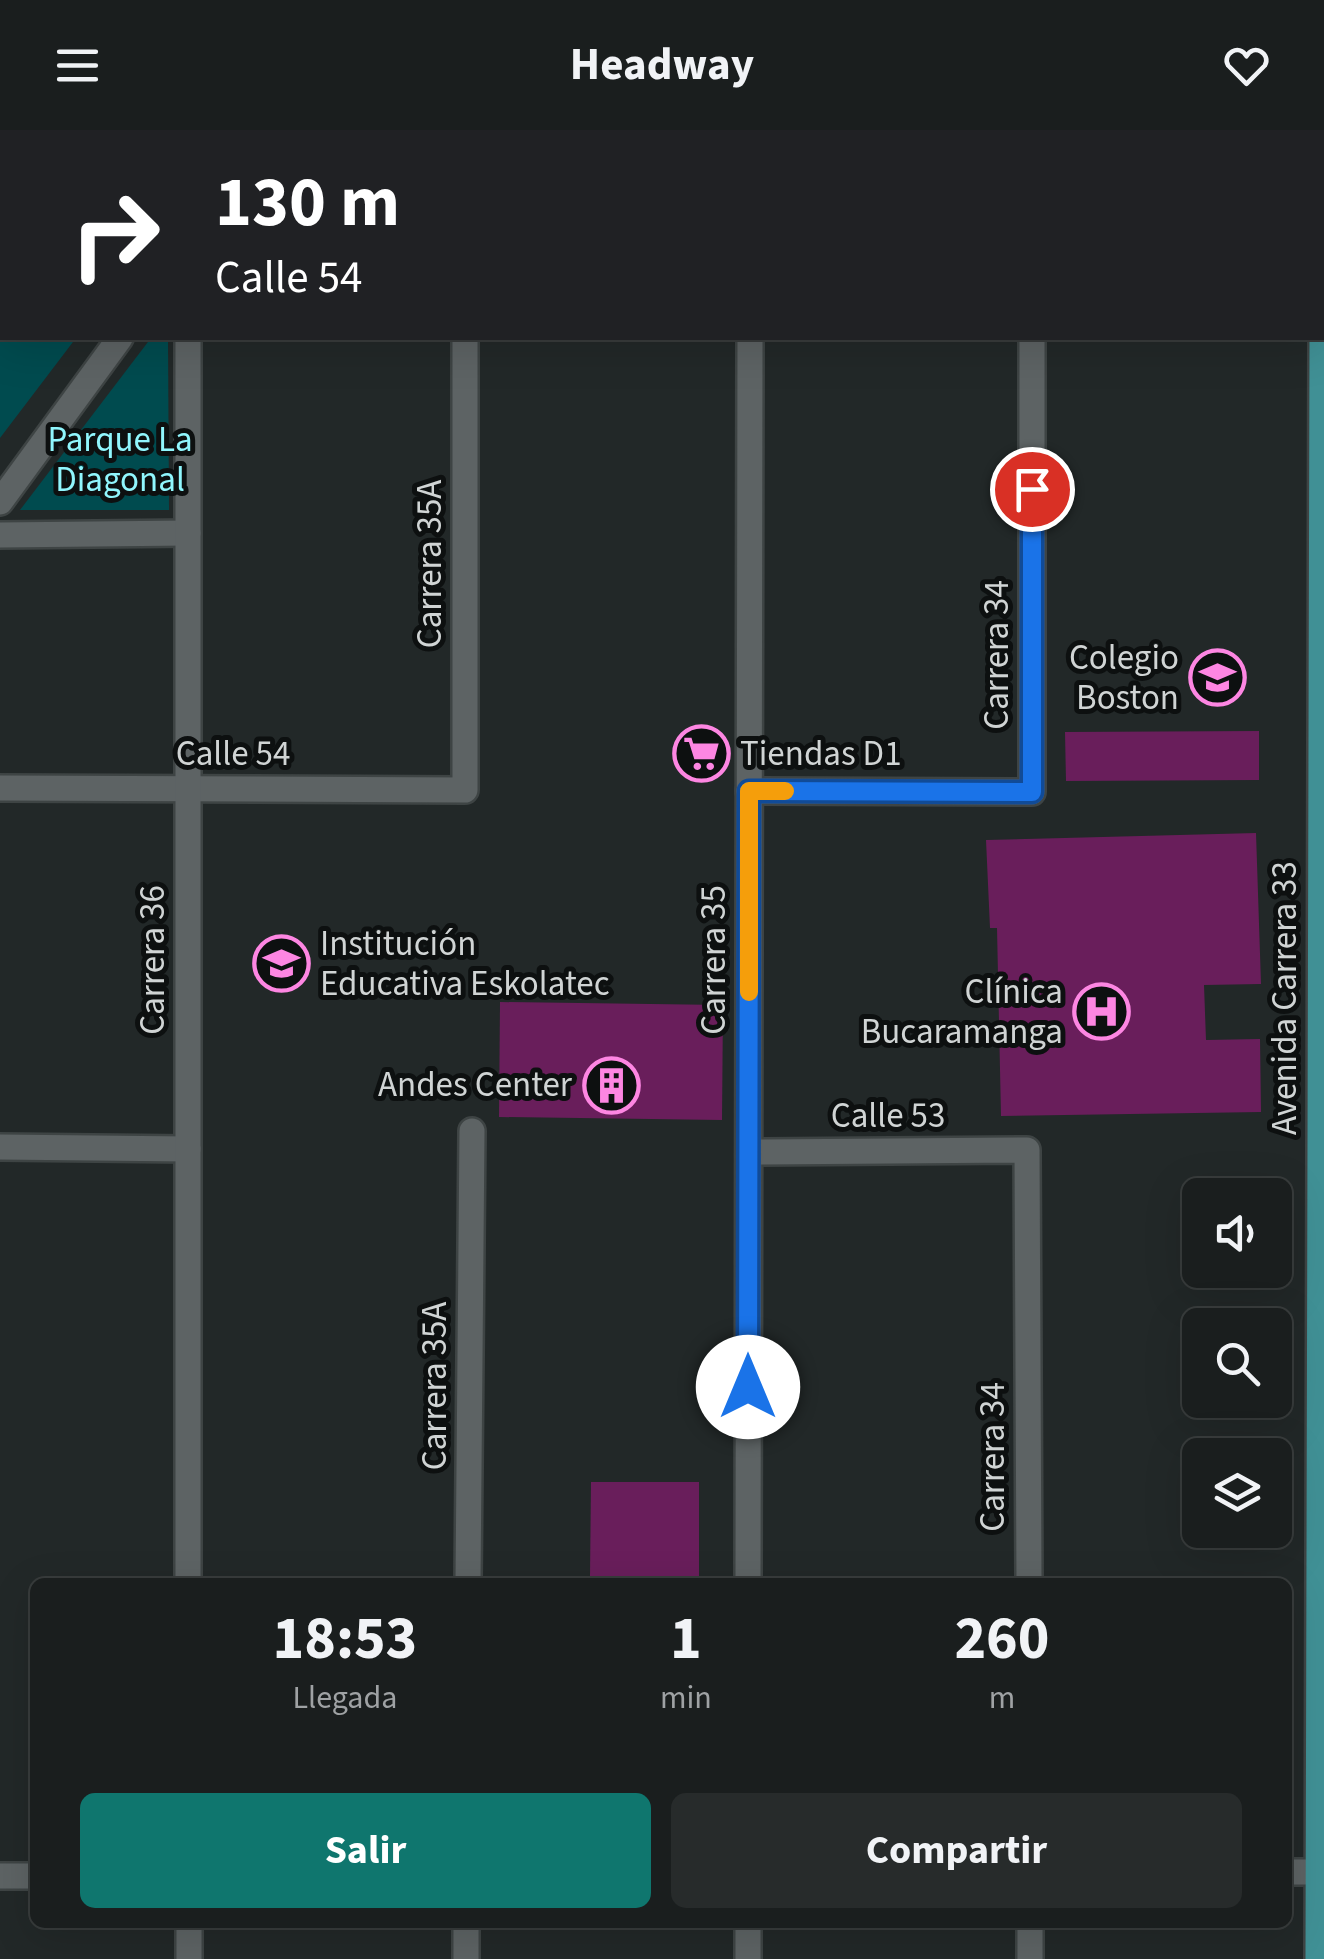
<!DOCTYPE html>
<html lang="es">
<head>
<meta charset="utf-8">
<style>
  :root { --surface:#1a1e1e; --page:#272b2b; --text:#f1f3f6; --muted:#9fa2a4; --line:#383c3c; --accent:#0f766e }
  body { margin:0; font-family:"Source Sans 3",sans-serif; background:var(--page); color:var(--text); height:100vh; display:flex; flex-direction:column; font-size:38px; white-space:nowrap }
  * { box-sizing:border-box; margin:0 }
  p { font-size:32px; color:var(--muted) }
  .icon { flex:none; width:55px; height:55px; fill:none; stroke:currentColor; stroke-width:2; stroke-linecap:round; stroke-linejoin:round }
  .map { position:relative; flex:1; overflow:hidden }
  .side { position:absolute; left:30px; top:1448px; width:1262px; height:350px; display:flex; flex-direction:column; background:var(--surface); border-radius:15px; box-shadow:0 10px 40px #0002,0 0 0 2px var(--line) }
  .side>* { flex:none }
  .banner { position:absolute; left:0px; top:0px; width:1325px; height:210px; box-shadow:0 10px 40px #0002,0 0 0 2px var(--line); background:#202124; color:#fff; overflow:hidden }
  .tools { position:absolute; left:1182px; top:1048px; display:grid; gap:20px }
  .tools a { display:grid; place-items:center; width:110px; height:110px; border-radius:15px; background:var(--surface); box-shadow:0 10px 40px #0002,0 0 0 2px var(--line); font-size:50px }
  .pin { position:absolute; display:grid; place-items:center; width:85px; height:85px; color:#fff; margin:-42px; border:5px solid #fff; border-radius:50%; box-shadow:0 2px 10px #0007 }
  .me { position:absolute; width:110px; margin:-55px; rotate:0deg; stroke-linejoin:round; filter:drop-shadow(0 0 8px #0008) }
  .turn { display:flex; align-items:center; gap:35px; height:210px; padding:0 50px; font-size:45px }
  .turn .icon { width:130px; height:130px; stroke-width:2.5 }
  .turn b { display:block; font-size:70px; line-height:85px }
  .eta { display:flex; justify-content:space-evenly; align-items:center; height:170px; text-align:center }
  .eta b { font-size:60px; font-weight:700; line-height:70px }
  .primary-button { display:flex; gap:20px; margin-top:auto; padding:20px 50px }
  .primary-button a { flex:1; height:115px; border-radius:15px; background:var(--accent); color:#fff; font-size:40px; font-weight:700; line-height:115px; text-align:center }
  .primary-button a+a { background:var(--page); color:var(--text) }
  header { display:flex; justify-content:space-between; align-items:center; height:130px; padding:0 50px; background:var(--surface); font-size:45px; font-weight:700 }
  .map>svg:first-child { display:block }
</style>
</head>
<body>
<header><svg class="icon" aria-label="menu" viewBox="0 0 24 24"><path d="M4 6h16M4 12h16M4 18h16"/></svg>Headway<svg class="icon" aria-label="heart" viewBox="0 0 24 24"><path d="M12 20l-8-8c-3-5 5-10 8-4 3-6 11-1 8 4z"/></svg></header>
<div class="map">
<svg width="1324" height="1829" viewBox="0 0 1324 1829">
  <rect width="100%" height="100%" fill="#222828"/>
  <g fill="#004b4f">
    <polygon points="0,0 173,0 2,2 2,208 76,208 0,308"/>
    <polygon points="151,208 168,208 169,380 20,380"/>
  </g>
  <g fill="#691e5b">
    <polygon points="1259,601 1259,650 1066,651 1065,602"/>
    <polygon points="1256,703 1261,854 1204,855 1206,910 1260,909 1261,982 1001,986 997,798 990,798 986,710"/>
    <polygon points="500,872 723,875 722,990 499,987"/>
    <polygon points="591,1352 699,1352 699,1447 590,1447"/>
  </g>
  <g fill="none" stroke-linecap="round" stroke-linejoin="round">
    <defs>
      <g id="street">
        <polyline points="465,0 465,2"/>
        <polyline points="1032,2 1032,0"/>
        <polyline points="0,405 188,403"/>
        <polyline points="0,658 465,660 465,208"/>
        <polyline points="749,661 1032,662 1032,208"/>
        <polyline points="0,1017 188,1019"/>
        <polyline points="749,1022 1027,1020 1029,1452"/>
        <polyline points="468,1452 472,1001"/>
        <polyline points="0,1746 35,1746"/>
        <polyline points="748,1792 748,1829"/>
        <polyline points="1030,1792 1030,1829"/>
      </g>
      <g id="secondary">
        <polyline points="204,2 205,0"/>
        <polyline points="281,2 284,0"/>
        <polyline points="750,2 750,0"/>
        <polyline points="188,208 188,1452"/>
        <polyline points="0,372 120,208"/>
        <polyline points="748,1452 750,208"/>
        <polyline points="1288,1742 1324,1742"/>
        <polyline points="189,1792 189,1829"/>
        <polyline points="466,1792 466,1829"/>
      </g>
      <g id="primary">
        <polyline points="1319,0 1319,2"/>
        <polyline points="1318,1829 1322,208"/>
      </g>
    </defs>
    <use href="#street" stroke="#3e4444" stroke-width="30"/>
    <use href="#secondary" stroke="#3e4444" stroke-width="30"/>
    <use href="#primary" stroke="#3e4444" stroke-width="30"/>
    <use href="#street" stroke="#5d6364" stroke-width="25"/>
    <use href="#secondary" stroke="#5d6364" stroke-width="25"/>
    <use href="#primary" stroke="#409095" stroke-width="25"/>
  </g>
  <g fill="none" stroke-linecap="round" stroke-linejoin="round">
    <defs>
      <polyline id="route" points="748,1257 749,661 1032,662 1032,359"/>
    </defs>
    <use href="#route" stroke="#114b97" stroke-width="25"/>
    <use href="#route" stroke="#1a73e8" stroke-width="18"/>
    <polyline stroke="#f59e0b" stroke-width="18" points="749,862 749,661 785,661"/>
  </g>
  <defs>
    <symbol id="school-ring" viewBox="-11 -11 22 22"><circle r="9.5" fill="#0d1010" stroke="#fd86e2" stroke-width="1.5"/><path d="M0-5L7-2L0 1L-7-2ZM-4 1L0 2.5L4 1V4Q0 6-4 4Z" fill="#fd86e2"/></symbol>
    <symbol id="supermarket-ring" viewBox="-11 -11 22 22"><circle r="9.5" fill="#0d1010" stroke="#fd86e2" stroke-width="1.5"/><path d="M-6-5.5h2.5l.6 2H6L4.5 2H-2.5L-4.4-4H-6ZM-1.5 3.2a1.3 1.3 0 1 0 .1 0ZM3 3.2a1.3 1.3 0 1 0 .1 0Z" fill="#fd86e2"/></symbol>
    <symbol id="hospital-ring" viewBox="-11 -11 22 22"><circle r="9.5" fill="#0d1010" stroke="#fd86e2" stroke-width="1.5"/><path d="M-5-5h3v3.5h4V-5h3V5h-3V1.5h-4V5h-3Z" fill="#fd86e2"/></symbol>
    <symbol id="building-ring" viewBox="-11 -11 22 22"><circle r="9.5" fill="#0d1010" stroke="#fd86e2" stroke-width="1.5"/><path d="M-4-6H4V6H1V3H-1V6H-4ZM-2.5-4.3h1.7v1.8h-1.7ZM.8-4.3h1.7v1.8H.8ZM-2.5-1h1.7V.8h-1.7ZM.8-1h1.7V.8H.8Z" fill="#fd86e2"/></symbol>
  </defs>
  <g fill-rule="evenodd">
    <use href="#school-ring" x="1186" y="516" width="63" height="63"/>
    <use href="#supermarket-ring" x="670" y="592" width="63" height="63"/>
    <use href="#school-ring" x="250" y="802" width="63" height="63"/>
    <use href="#hospital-ring" x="1070" y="850" width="63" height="63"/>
    <use href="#building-ring" x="580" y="924" width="63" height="63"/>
  </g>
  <g text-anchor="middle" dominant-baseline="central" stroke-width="10" stroke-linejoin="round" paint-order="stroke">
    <g font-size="35" fill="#90f6fd" stroke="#0d1010">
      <text x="120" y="310">Parque La<tspan x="120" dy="40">Diagonal</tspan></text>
    </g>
    <g font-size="35" fill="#d0d4d4" stroke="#0d1010">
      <text transform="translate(430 434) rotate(-90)">Carrera 35A</text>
      <text transform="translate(997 525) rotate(-90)">Carrera 34</text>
      <text x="233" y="624">Calle 54</text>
      <text transform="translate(153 830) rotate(-90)">Carrera 36</text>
      <text transform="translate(714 830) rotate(-90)">Carrera 35</text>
      <text transform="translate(1285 868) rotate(-90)">Avenida Carrera 33</text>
      <text x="888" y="986">Calle 53</text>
      <text transform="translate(435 1256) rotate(-90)">Carrera 35A</text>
      <text transform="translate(993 1327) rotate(-90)">Carrera 34</text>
    </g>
    <g font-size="35" fill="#d0d4d4" stroke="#0d1010" text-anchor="end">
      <text x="1179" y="528">Colegio<tspan x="1179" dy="40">Boston</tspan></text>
      <text x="740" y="624" text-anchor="start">Tiendas D1</text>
      <text x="320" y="814" text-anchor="start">Institución<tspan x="320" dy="40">Educativa Eskolatec</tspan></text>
      <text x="1063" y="862">Clínica<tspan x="1063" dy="40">Bucaramanga</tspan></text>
      <text x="572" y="955">Andes Center</text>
    </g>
  </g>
</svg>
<div class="tools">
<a><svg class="icon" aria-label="sound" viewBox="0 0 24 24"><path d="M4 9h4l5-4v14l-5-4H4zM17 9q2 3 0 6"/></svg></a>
<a><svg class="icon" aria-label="search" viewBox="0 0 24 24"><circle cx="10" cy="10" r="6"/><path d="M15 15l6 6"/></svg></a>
<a><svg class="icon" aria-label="layers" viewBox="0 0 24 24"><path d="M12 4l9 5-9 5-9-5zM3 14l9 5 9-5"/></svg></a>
</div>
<div class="pin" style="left:1032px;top:359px;background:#d93025"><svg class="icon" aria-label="arrive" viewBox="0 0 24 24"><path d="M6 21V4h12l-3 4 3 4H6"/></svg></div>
<svg class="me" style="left:748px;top:1257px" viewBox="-20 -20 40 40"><circle r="19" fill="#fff"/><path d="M0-13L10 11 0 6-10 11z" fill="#1a73e8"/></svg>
<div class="banner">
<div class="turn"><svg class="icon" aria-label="right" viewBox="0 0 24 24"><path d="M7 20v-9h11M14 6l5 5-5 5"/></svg><div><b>130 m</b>Calle 54</div></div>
</div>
<section class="side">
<div class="eta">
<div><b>18:53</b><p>Llegada</p></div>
<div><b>1</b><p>min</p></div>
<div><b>260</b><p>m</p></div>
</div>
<div class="primary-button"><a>Salir</a><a>Compartir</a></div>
</section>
</div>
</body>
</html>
